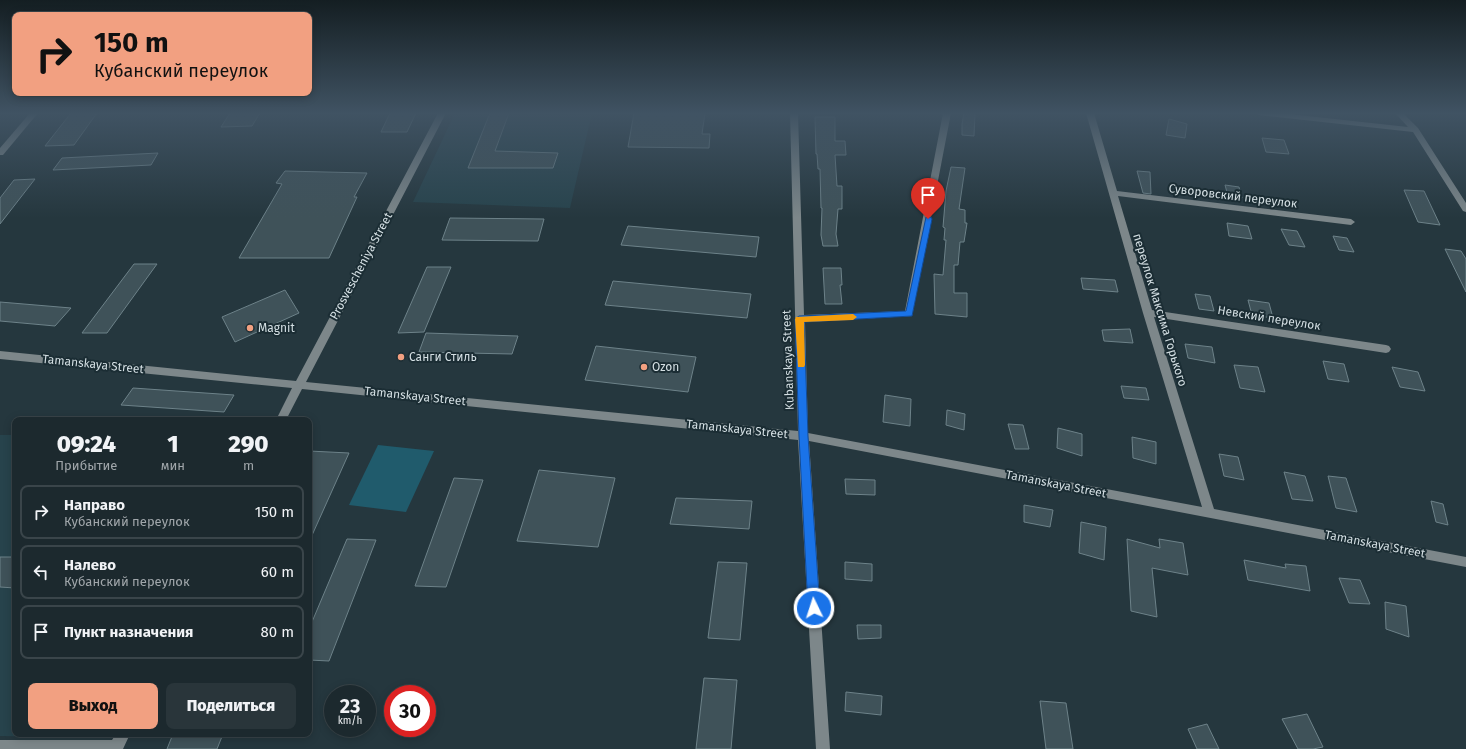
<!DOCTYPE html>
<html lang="ru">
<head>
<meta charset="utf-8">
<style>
  :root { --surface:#1c292e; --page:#29353a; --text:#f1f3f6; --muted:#a0a6aa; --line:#3a454a; --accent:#f2a081 }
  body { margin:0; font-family:"Fira Sans",sans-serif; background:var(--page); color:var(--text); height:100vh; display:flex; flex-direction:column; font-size:15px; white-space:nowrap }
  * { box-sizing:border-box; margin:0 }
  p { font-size:13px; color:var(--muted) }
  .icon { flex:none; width:22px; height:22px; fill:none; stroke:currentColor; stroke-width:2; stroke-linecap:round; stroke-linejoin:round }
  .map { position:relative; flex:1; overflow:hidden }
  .details { position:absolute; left:12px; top:417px; width:300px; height:320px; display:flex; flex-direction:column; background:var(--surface); border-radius:8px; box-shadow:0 2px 10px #0003,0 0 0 1px var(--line) }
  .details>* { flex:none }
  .banner { position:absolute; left:12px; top:12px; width:300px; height:84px; border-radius:8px; box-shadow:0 2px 10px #0003,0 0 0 1px var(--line); background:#f2a081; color:#111; overflow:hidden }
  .speed { position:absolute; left:324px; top:685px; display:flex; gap:8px; font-size:20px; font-weight:700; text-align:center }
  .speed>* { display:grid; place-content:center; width:52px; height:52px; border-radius:50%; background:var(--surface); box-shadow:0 2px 10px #0003,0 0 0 1px var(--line); line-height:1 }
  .speed small { font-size:10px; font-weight:400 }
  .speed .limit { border:6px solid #d22; background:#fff; color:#111 }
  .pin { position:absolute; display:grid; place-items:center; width:34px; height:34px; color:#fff; margin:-41px -17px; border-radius:50% 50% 50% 0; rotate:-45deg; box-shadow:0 0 4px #0007 }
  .pin .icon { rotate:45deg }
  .me { position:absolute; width:44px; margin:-22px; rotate:356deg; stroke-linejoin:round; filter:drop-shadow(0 0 3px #0008) }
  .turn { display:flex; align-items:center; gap:14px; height:84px; padding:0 16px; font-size:18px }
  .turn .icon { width:52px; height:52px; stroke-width:2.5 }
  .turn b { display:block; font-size:28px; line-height:34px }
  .eta { display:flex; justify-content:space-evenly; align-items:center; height:68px; text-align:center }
  .eta b { font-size:24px; font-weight:800; line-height:28px }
  .action { display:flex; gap:8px; margin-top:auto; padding:8px 16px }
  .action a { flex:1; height:46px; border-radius:8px; background:var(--accent); color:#111; font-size:16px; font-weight:800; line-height:46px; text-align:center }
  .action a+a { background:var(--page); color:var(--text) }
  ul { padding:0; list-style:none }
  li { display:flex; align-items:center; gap:12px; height:54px; margin:0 8px 6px; padding:0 8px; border:2px solid var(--line); border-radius:8px }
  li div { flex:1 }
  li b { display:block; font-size:15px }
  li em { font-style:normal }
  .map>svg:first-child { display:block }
</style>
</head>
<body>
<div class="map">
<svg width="1466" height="749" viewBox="0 0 1466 749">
  <rect width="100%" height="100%" fill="#25373e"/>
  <g fill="#27434c">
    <polygon points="455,113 592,113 570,208 413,202"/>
    <polygon points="0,435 15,435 15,734 98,734 96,738 0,736"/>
  </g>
  <polygon fill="#205b6c" points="378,445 434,451 406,512 349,505"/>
  <g fill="#3f5259" stroke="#6d8289">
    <polygon points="71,113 97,113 74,145 45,146"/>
    <polygon points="230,113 260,113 252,126 221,127"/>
    <polygon points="390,113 416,113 407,132 381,132"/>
    <polygon points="490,113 509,113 495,151 558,153 553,168 468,168"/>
    <polygon points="634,113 705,113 702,134 710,134 709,148 628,147"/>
    <polygon points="964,113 975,113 974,136 962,135 962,124"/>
    <polygon points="815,117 835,117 835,141 845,141 846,155 835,155 837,186 842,186 842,209 838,209 836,234 838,246 823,246 821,235 822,208 821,208 820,169 818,169 817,154 816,154"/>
    <polygon points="1169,119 1187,124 1185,138 1166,135"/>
    <polygon points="1262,138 1284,140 1289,154 1266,152"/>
    <polygon points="158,153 151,165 53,170 62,158"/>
    <polygon points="951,167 965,168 959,209 965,210 965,223 967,223 964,242 960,242 958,265 954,265 954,293 967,293 967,317 935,314 934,274 943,275 946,240 944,240 945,228 943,227 946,191"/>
    <polygon points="285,171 367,173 354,197 357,197 329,258 239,258 282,184 276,183"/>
    <polygon points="1137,171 1150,172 1151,194 1143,193"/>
    <polygon points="35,179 0,224 0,198 14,180"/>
    <polygon points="1225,185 1239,187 1242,198 1228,196"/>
    <polygon points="1404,190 1424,191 1440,225 1418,222"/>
    <polygon points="450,218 544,219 538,241 442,240"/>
    <polygon points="1227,223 1248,226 1252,239 1229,236"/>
    <polygon points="628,226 759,237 756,257 621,245"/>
    <polygon points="1281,229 1297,231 1305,247 1289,245"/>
    <polygon points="1333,236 1347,238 1354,252 1339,250"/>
    <polygon points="1445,249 1461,251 1466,259 1466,292"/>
    <polygon points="134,264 157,264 107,333 82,333"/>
    <polygon points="427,267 451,267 424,332 398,333"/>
    <polygon points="823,268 841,268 842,285 840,285 842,304 825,304"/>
    <polygon points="1081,278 1115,280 1118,292 1083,289"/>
    <polygon points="613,281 751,294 747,318 605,305"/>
    <polygon points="285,290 299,313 235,342 222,317"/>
    <polygon points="1195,294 1210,296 1214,311 1199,309"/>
    <polygon points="1248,300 1269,303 1273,318 1252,315"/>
    <polygon points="0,302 71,308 55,326 0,321"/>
    <polygon points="1130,329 1133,343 1104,341 1102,330"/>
    <polygon points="426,333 518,336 512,354 419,352"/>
    <polygon points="1185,344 1212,347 1215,363 1188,358"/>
    <polygon points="596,346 696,357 688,392 585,380"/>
    <polygon points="1323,361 1344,364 1349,382 1328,379"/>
    <polygon points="1234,365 1258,367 1265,392 1240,388"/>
    <polygon points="1392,367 1418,372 1425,391 1400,387"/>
    <polygon points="1121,386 1146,388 1149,400 1124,398"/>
    <polygon points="133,388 234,395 224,412 121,405"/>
    <polygon points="885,395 911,399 910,426 883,422"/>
    <polygon points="947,410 965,414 964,430 946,425"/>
    <polygon points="1008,424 1023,425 1029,449 1015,449"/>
    <polygon points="1058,428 1082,434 1082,456 1057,448"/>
    <polygon points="1132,437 1156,442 1156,464 1133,458"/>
    <polygon points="309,451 349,453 309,542"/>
    <polygon points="1219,454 1238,457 1244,480 1224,476"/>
    <polygon points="539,470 615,478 598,547 517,541"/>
    <polygon points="1284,472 1305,476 1313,501 1292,499"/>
    <polygon points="1328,476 1346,478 1357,512 1336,508"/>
    <polygon points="454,478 483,480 446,587 415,586"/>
    <polygon points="845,479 875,480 875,495 846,494"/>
    <polygon points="676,498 752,501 749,529 670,524"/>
    <polygon points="1431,501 1443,504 1448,525 1436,522"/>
    <polygon points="1024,505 1053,510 1050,527 1024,522"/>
    <polygon points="1081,522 1106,527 1104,560 1079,553"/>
    <polygon points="347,539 376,540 329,661 309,660 309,629"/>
    <polygon points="1127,539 1160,548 1159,539 1183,543 1188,575 1152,568 1157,617 1131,611"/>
    <polygon points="0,557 15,557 15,588 0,587"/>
    <polygon points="1244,560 1286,568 1285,564 1306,566 1310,591 1248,580"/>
    <polygon points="718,562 747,563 740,640 708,638"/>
    <polygon points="845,562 872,564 872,581 845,579"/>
    <polygon points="1339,578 1360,580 1370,604 1349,603"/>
    <polygon points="1385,602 1406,606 1409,637 1386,629"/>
    <polygon points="857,625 881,625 881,638 858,639"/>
    <polygon points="704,678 737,680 731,749 696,749"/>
    <polygon points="846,692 882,696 881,715 845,711"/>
    <polygon points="1040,701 1066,703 1073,749 1046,749"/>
    <polygon points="1307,714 1323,747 1313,749 1298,749 1282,719"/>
    <polygon points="1207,724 1219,749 1197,749 1188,729"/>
    <polygon points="173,734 223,734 217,749 167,749"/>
  </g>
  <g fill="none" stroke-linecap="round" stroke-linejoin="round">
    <g fill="#7d878a" fill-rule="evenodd">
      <polygon points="30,113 38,113 3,155 0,155 0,148"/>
      <polygon points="438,113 446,113 306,382 798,431 790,113 798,113 804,315 905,311 943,113 951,113 912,316 805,322 808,433 1202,507 1143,313 1086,113 1094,113 1117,191 1351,219 1355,222 1351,225 1118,196 1152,310 1386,345 1389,346 1391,349 1389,352 1386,353 1154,317 1214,509 1466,557 1466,567 809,441 830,749 816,749 798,440 302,389 286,420 276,420 292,388 0,359 0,351 296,381"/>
      <polygon points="1255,113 1280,113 1408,127 1395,113 1403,113 1418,128 1466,203 1466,212 1463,211 1413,132 1259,115"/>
      <polygon points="116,734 130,734 123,749 0,749 0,740 112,740"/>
    </g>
  </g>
  <linearGradient id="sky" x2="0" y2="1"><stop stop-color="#141e22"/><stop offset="0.52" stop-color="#405363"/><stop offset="1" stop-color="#405363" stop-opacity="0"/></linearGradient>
  <rect width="1466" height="218" fill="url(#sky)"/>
  <polygon fill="#1a73e8" stroke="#114b97" points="926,217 931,217 932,219 912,316 804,322 808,436 820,608 818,612 814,613 810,612 808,608 799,436 795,319 799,316 906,311"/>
  <polygon fill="#f59e0b" points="853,314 857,317 853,320 804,322 805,365 804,367 798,367 795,319 796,317"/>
  <g fill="#f2a081" stroke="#1b2d34" stroke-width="1.5">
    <circle cx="250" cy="328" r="4"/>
    <circle cx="401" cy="357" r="4"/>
    <circle cx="644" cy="367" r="4"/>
  </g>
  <g text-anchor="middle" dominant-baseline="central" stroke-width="4" stroke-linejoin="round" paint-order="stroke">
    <g font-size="12" fill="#d4dfe3" stroke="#1b2d34">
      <text transform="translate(1233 196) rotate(7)">Суворовский переулок</text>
      <text transform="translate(361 266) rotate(-62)">Prosvescheniya Street</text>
      <text transform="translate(1160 310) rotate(73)">переулок Максима Горького</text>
      <text transform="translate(1269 318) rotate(9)">Невский переулок</text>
      <text transform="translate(788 360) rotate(-92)">Kubanskaya Street</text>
      <text transform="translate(93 364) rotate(6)">Tamanskaya Street</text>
      <text transform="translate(415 396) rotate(6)">Tamanskaya Street</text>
      <text transform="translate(737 429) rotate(6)">Tamanskaya Street</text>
      <text transform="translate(1056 484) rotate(11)">Tamanskaya Street</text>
      <text transform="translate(1375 544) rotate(11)">Tamanskaya Street</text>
    </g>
    <g font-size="12" fill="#d4dfe3" stroke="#1b2d34" text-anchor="start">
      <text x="258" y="328">Magnit</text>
      <text x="409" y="357">Санги Стиль</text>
      <text x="652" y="367">Ozon</text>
    </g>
  </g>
</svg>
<div class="speed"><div>23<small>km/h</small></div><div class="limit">30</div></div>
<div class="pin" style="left:928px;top:219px;background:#d93025"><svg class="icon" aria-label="arrive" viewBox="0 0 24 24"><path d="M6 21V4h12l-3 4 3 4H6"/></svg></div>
<svg class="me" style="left:814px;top:608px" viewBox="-20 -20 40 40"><circle r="17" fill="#1a73e8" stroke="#fff" stroke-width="3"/><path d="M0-11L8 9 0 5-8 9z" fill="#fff"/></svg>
<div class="banner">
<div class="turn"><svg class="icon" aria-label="right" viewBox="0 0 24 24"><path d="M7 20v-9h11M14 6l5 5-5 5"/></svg><div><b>150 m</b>Кубанский переулок</div></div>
</div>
<section class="details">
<div class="eta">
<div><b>09:24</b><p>Прибытие</p></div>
<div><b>1</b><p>мин</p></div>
<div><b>290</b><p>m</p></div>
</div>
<ul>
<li><svg class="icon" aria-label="right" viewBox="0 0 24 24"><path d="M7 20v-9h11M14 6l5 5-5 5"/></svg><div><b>Направо</b><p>Кубанский переулок</p></div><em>150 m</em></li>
<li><svg class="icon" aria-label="left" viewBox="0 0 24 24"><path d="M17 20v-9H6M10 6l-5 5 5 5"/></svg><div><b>Налево</b><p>Кубанский переулок</p></div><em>60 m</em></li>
<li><svg class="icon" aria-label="arrive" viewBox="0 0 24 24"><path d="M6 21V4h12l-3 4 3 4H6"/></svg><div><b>Пункт назначения</b></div><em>80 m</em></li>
</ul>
<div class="action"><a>Выход</a><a>Поделиться</a></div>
</section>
</div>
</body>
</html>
